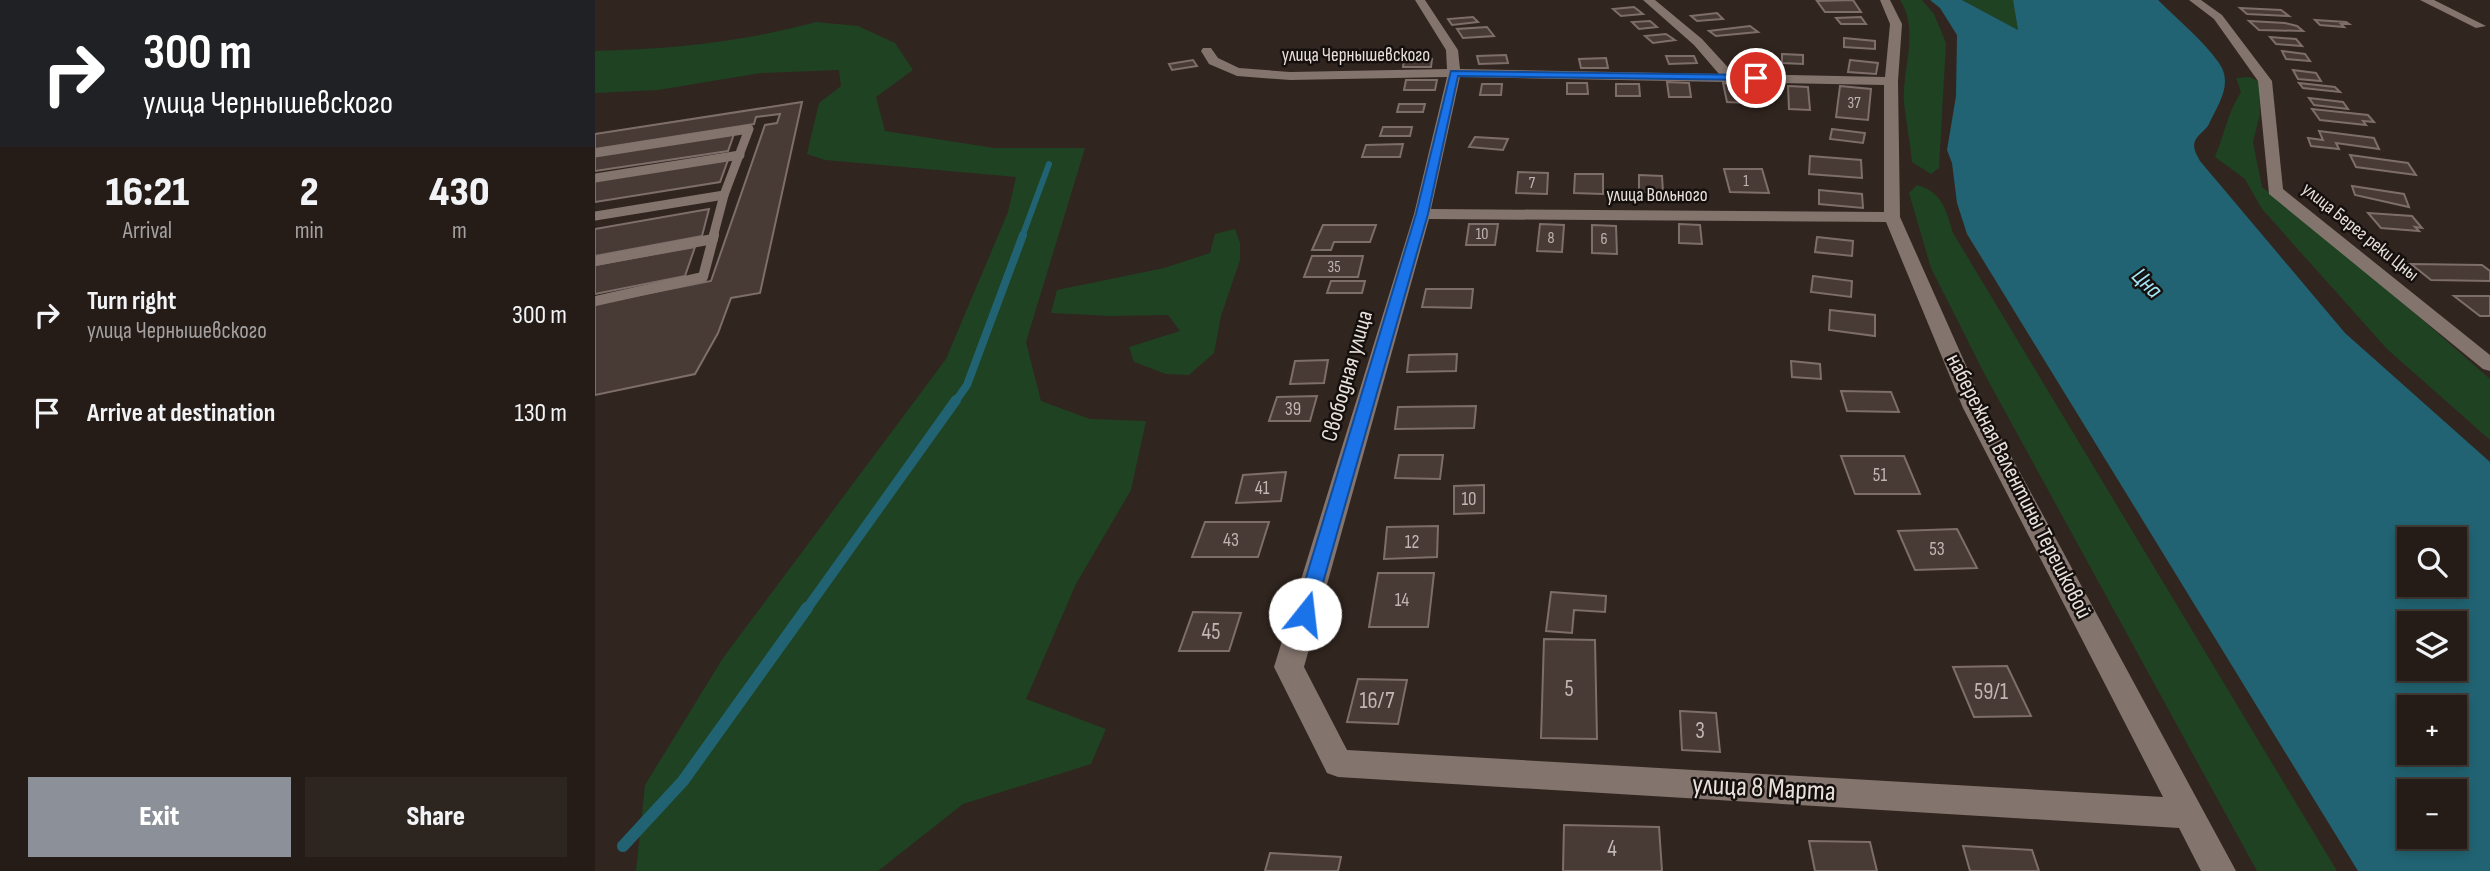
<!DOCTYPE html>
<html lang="en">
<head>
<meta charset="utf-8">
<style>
  :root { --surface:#251c17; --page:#2d2520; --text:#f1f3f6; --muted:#a3a1a1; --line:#423a36; --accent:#8c9099 }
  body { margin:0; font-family:"Sofia Sans Condensed",sans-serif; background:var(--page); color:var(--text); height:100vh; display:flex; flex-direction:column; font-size:26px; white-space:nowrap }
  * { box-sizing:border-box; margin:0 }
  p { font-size:23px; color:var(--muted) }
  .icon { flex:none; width:38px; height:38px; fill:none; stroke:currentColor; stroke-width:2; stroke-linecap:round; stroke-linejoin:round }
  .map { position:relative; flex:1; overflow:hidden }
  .sheet { display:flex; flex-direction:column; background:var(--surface); width:595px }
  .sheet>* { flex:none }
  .hud { background:#202124; color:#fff; overflow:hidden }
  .tools { position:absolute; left:1802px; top:527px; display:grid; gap:14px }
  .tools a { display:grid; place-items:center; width:70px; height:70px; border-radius:0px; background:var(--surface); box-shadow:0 4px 10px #0003,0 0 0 2px var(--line); font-size:35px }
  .pin { position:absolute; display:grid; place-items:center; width:60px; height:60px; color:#fff; margin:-30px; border:4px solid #fff; border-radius:50%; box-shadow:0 2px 7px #0007 }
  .me { position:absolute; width:77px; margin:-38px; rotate:16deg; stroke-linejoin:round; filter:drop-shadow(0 0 5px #0008) }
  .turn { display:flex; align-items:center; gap:24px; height:147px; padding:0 28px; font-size:32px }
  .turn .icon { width:91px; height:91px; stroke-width:2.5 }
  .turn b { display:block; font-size:49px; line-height:60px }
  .eta { display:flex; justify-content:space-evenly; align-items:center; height:119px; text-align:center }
  .eta b { font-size:42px; font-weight:800; line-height:49px }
  .button { display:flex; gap:14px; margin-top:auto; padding:14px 28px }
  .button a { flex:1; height:80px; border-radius:0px; background:var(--accent); color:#fff; font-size:28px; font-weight:800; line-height:80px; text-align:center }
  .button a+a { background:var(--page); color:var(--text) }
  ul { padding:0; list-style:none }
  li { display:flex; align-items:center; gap:21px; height:98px; padding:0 28px }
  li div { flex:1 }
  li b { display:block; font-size:26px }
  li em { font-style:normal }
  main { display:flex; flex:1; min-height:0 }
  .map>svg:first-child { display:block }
</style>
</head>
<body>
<main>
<section class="sheet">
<div class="hud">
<div class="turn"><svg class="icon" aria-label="right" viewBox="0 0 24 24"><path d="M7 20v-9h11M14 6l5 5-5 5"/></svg><div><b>300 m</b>улица Чернышевского</div></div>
</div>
<div class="eta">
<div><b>16:21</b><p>Arrival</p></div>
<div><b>2</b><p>min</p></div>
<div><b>430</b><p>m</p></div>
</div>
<ul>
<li><svg class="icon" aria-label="right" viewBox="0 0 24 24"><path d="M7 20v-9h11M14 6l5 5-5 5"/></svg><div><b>Turn right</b><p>улица Чернышевского</p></div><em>300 m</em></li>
<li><svg class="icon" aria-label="arrive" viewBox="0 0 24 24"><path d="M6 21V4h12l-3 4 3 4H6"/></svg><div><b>Arrive at destination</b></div><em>130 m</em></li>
</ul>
<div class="button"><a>Exit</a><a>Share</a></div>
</section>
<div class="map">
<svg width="1895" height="871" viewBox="0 0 1895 871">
  <rect width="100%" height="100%" fill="#31251f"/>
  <g fill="#1f4222">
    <path d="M 1305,0 L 1327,0 L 1339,14 L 1351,43 L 1344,168 L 1336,174 L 1317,162 C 1315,142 1311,122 1309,102 C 1307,69 1325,30 1305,0 Z"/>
    <polygon points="1367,0 1418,0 1423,30"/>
    <path d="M 221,22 L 263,26 L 300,43 L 318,70 L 281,97 L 290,131 L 399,148 L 490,148 L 431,342 L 446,401 L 495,419 L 551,421 L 536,490 L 481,584 L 431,699 L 511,729 L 496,764 L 368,804 L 283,871 L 41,871 L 50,785 L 128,658 L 351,359 L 413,212 L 421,177 L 230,160 L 212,154 L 224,103 L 246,86 L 244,70 L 166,73 L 63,90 L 0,93 L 0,51 C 76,49 148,42 221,22 Z"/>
    <path d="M 1654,77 L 1664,81 L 1665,114 L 1658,142 L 1667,187 L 1765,265 L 1895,379 L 1895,440 L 1792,349 L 1667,209 L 1650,179 L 1620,157 C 1629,135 1633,112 1646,92 L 1641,78 Z"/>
    <path d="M 1322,185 C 1347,192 1351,209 1358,233 L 1742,871 L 1662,871 L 1390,375 L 1336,268 L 1314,193 Z"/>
    <polygon points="640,229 645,243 645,260 626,316 619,353 594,375 571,374 539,362 534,347 585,331 573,315 516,316 456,313 462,290 569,268 615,253 620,234"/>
  </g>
  <path fill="#216372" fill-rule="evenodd" d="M 1335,0 L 1367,0 L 1423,30 L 1418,0 L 1563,0 C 1583,20 1608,40 1624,63 C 1639,84 1622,106 1614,124 C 1611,130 1603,134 1600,141 C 1597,148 1602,155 1605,161 L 1750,333 L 1895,462 L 1895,871 L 1763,871 L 1372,234 L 1362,203 L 1357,163 L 1352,150 L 1361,96 L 1362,35 L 1345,8 ZM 1815,539 L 1860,539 L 1860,584 L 1815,584 ZM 1815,623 L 1860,623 L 1860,668 L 1815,668 ZM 1815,707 L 1860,707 L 1860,752 L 1815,752 ZM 1815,791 L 1860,791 L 1860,836 L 1815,836 Z"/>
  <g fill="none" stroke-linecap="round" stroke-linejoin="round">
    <polyline stroke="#216372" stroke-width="6" points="427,237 454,164"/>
    <polyline stroke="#216372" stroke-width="8" points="360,402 372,385 428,235"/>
    <polyline stroke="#216372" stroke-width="10" points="211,610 361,400"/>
    <polyline stroke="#216372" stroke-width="12" points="28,846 88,781 212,608"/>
  </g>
  <g fill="#483a35" stroke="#7e6e6a" stroke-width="2">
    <polygon points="1258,0 1266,12 1230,12 1222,1"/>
    <polygon points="1039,7 1048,14 1026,16 1018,9"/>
    <polygon points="1645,8 1686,10 1694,16 1652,14"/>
    <polygon points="1122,13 1128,19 1102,21 1096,16"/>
    <polygon points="878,17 883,22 857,25 853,19"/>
    <polygon points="1266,17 1271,24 1246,24 1241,18"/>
    <polygon points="1720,20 1751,22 1754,24 1746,24 1749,27 1725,25"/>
    <polygon points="1055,21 1062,27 1044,29 1037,22"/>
    <polygon points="1654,21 1690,23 1702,26 1708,31 1664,30"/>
    <polygon points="1155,26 1163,32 1121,36 1114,31"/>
    <polygon points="892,27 899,36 868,38 862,29"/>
    <polygon points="1071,34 1080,40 1058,43 1050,36"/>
    <polygon points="1675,37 1701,39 1707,46 1681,44"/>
    <polygon points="1249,38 1280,41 1280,49 1249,47"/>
    <polygon points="1687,51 1710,54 1715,61 1691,59"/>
    <polygon points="1187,54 1208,55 1208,64 1187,63"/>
    <polygon points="911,55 913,63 884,64 882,56"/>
    <polygon points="1071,56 1099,56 1102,63 1074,64"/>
    <polygon points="1011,58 1013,68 986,68 984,59"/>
    <polygon points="809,59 837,59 836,67 808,67"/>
    <polygon points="598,60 602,66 577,70 574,64"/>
    <polygon points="1255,60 1283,63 1281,74 1253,72"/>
    <polygon points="1698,70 1721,73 1726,81 1703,79"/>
    <polygon points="811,80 842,80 840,90 809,90"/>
    <polygon points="1072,82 1094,83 1096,97 1074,97"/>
    <polygon points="972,83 992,83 993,94 972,94"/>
    <polygon points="1128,83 1148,84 1152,103 1132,102"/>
    <polygon points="1704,83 1740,87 1745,92 1708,88"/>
    <polygon points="887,84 907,84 906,95 885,95"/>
    <polygon points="1021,84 1044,84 1045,96 1021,96"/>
    <polygon points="1193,86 1213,87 1215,110 1194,109"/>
    <polygon points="1245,86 1276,89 1273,120 1241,117"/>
    <polygon points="1714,98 1748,102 1753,109 1719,105"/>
    <polygon points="207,102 165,293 136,298 123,333 100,374 0,395 0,304 116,281 170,125 182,123 185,114 161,117 159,124 0,149 0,134"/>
    <polygon points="804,104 830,104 828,112 802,112"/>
    <polygon points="1717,109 1773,115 1779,122 1768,121 1771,125 1725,120"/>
    <polygon points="788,127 817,127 815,136 785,136"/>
    <polygon points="1237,129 1270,133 1268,143 1235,139"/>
    <polygon points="1724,131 1779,138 1784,149 1741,143 1744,149 1716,146 1713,138 1728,140"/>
    <polygon points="139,134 133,151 0,171 0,155"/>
    <polygon points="880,137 913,139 908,150 874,147"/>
    <polygon points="808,144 805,157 767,157 771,145"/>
    <polygon points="1755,155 1813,163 1821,175 1761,167"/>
    <polygon points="1215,156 1266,160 1267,178 1214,174"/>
    <polygon points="133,160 125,182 0,202 0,180"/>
    <polygon points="1129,169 1167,169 1174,193 1135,192"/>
    <polygon points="923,172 953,173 952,194 921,193"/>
    <polygon points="980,174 1008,174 1008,194 979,193"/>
    <polygon points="1044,175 1067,176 1068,193 1044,192"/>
    <polygon points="1757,186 1809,194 1814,207 1760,195"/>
    <polygon points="1224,190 1267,194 1268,208 1224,204"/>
    <polygon points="114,209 107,236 0,256 0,229"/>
    <polygon points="1773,213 1817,216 1827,228 1820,227 1824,231 1786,228"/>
    <polygon points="874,224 903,224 900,245 871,245"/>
    <polygon points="945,224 969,225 967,252 942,251"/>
    <polygon points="1084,224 1105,225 1107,244 1084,243"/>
    <polygon points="728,225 781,225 775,242 739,242 736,250 717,250"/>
    <polygon points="997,225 1021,226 1022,254 997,253"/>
    <polygon points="1222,237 1258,241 1257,256 1220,252"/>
    <polygon points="100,247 90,276 0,294 0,265"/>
    <polygon points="717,256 768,256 763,277 709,277"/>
    <polygon points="1816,264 1887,265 1895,271 1895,281 1836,280"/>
    <polygon points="1218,276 1257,281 1256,297 1216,292"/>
    <polygon points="736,281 770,281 767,293 732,293"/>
    <polygon points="831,289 878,289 876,308 827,307"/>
    <polygon points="1859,296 1895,296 1895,316 1885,316"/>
    <polygon points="1235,310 1280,315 1280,336 1234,330"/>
    <polygon points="862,354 861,371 812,372 814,355"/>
    <polygon points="733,360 729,383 695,384 700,361"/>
    <polygon points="1196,361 1225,364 1226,379 1197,377"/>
    <polygon points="1246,391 1296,392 1304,412 1252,411"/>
    <polygon points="722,396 715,421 674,421 682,397"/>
    <polygon points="881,406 879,428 800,429 803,407"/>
    <polygon points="804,455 848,455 845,479 800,478"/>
    <polygon points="1246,456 1309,456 1325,494 1260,494"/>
    <polygon points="691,472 686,501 641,503 648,475"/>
    <polygon points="889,485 889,513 859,514 859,486"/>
    <polygon points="610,522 674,522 663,557 597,557"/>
    <polygon points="843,526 842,557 789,559 792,527"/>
    <polygon points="1362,529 1382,568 1320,570 1303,531"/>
    <polygon points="783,573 839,573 833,627 774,627"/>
    <polygon points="956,592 1011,596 1010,612 979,610 977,633 951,631"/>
    <polygon points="598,612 646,613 634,651 584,651"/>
    <polygon points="949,639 1000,640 1002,739 946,738"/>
    <polygon points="1412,666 1436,716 1379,717 1358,667"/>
    <polygon points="763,679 812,680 803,724 752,722"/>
    <polygon points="1085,711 1121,713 1125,752 1087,750"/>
    <polygon points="969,825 1064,827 1067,871 968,871"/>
    <polygon points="1214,841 1275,842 1282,871 1220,871"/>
    <polygon points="1368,846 1437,850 1444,871 1375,871"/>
    <polygon points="675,853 746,857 743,871 670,871"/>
  </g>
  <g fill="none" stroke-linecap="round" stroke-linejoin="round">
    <g stroke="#83746d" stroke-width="9">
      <polyline points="0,153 154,129 129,195 0,216"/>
      <polyline points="0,178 145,155"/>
      <polyline points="118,237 129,195"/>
    </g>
    <g stroke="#83746d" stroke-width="10">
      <polyline points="0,261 118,239"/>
      <polyline points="0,301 108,277 119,235"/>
    </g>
    <g fill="#83746d" fill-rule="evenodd">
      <path d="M 820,0 L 830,0 L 863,50 L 865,69 L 1124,74 L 1099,45 L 1048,0 L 1060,0 L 1107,39 L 1139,74 L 1290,77 L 1295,24 L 1285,0 L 1295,0 L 1307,24 L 1303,81 L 1305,217 L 1390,408 L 1641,871 L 1606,871 L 1584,828 L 743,777 L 732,773 L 679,667 L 819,214 L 852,77 L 695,80 L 642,76 L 614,64 L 606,51 L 608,48 L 616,48 L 623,58 L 644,68 L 695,72 L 852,69 L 851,50 ZM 865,77 L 1289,85 L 1289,212 L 836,209 ZM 834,219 L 1291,222 L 1368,408 L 1568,797 L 752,750 L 709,667 Z"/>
      <polygon points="1594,0 1606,0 1627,15 1677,81 1688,189 1895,355 1895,371 1888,369 1674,194 1663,81 1619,19"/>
      <polygon points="1825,0 1839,0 1891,26 1881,28"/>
    </g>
  </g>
  <polygon fill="#1a73e8" stroke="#114b97" stroke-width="2" points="856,71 1161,75 1166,78 1161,80 863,76 833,214 719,614 716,619 710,621 703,619 700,614 821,214"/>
  <g text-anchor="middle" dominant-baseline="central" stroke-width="5" stroke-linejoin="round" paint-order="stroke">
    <g font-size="16" fill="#c0b6b2">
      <text x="1259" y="103">37</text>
      <text x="1151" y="181">1</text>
      <text x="937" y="183">7</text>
      <text x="887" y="234">10</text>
      <text x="956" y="238">8</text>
      <text x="1009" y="239">6</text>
      <text x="739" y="267">35</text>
    </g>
    <g font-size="19" fill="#e8e0db" stroke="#15100d">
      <text x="761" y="55">улица Чернышевского</text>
      <text x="1062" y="195">улица Вольного</text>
      <text transform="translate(1765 232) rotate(39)">улица Берег реки Цны</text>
    </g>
    <g font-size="19" fill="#c0b6b2">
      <text x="698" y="409">39</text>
      <text x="1285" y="475">51</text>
      <text x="667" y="488">41</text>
      <text x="874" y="499">10</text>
      <text x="636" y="540">43</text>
      <text x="817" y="542">12</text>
      <text x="1342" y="549">53</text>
      <text x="807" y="600">14</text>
    </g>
    <g font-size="23" fill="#e8e0db" stroke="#15100d">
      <text transform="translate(752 376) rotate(-74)">Свободная улица</text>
      <text transform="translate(1424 486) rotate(63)">набережная Валентины Терешковой</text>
    </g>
    <g font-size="23" fill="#c0b6b2">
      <text x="616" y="632">45</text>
      <text x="974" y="689">5</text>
      <text x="1396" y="692">59/1</text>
      <text x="782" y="701">16/7</text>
      <text x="1105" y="731">3</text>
      <text x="1017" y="849">4</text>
    </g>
    <g font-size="24" font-style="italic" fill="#a3e5f6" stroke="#15100d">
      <text transform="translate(1552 283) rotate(45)">Цна</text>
    </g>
    <g font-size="28" fill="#e8e0db" stroke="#15100d">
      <text transform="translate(1169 788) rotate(3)">улица 8 Марта</text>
    </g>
  </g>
</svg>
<div class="tools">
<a><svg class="icon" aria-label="search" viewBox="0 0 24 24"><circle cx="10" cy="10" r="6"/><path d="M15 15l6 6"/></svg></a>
<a><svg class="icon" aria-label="layers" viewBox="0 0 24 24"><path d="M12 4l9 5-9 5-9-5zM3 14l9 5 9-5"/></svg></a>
<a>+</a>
<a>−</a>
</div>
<div class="pin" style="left:1161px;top:78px;background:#d93025"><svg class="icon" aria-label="arrive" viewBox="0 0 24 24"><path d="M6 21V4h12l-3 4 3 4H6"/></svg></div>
<svg class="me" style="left:710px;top:614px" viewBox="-20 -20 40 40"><circle r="19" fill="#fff"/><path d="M0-13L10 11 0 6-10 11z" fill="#1a73e8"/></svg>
</div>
</main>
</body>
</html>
